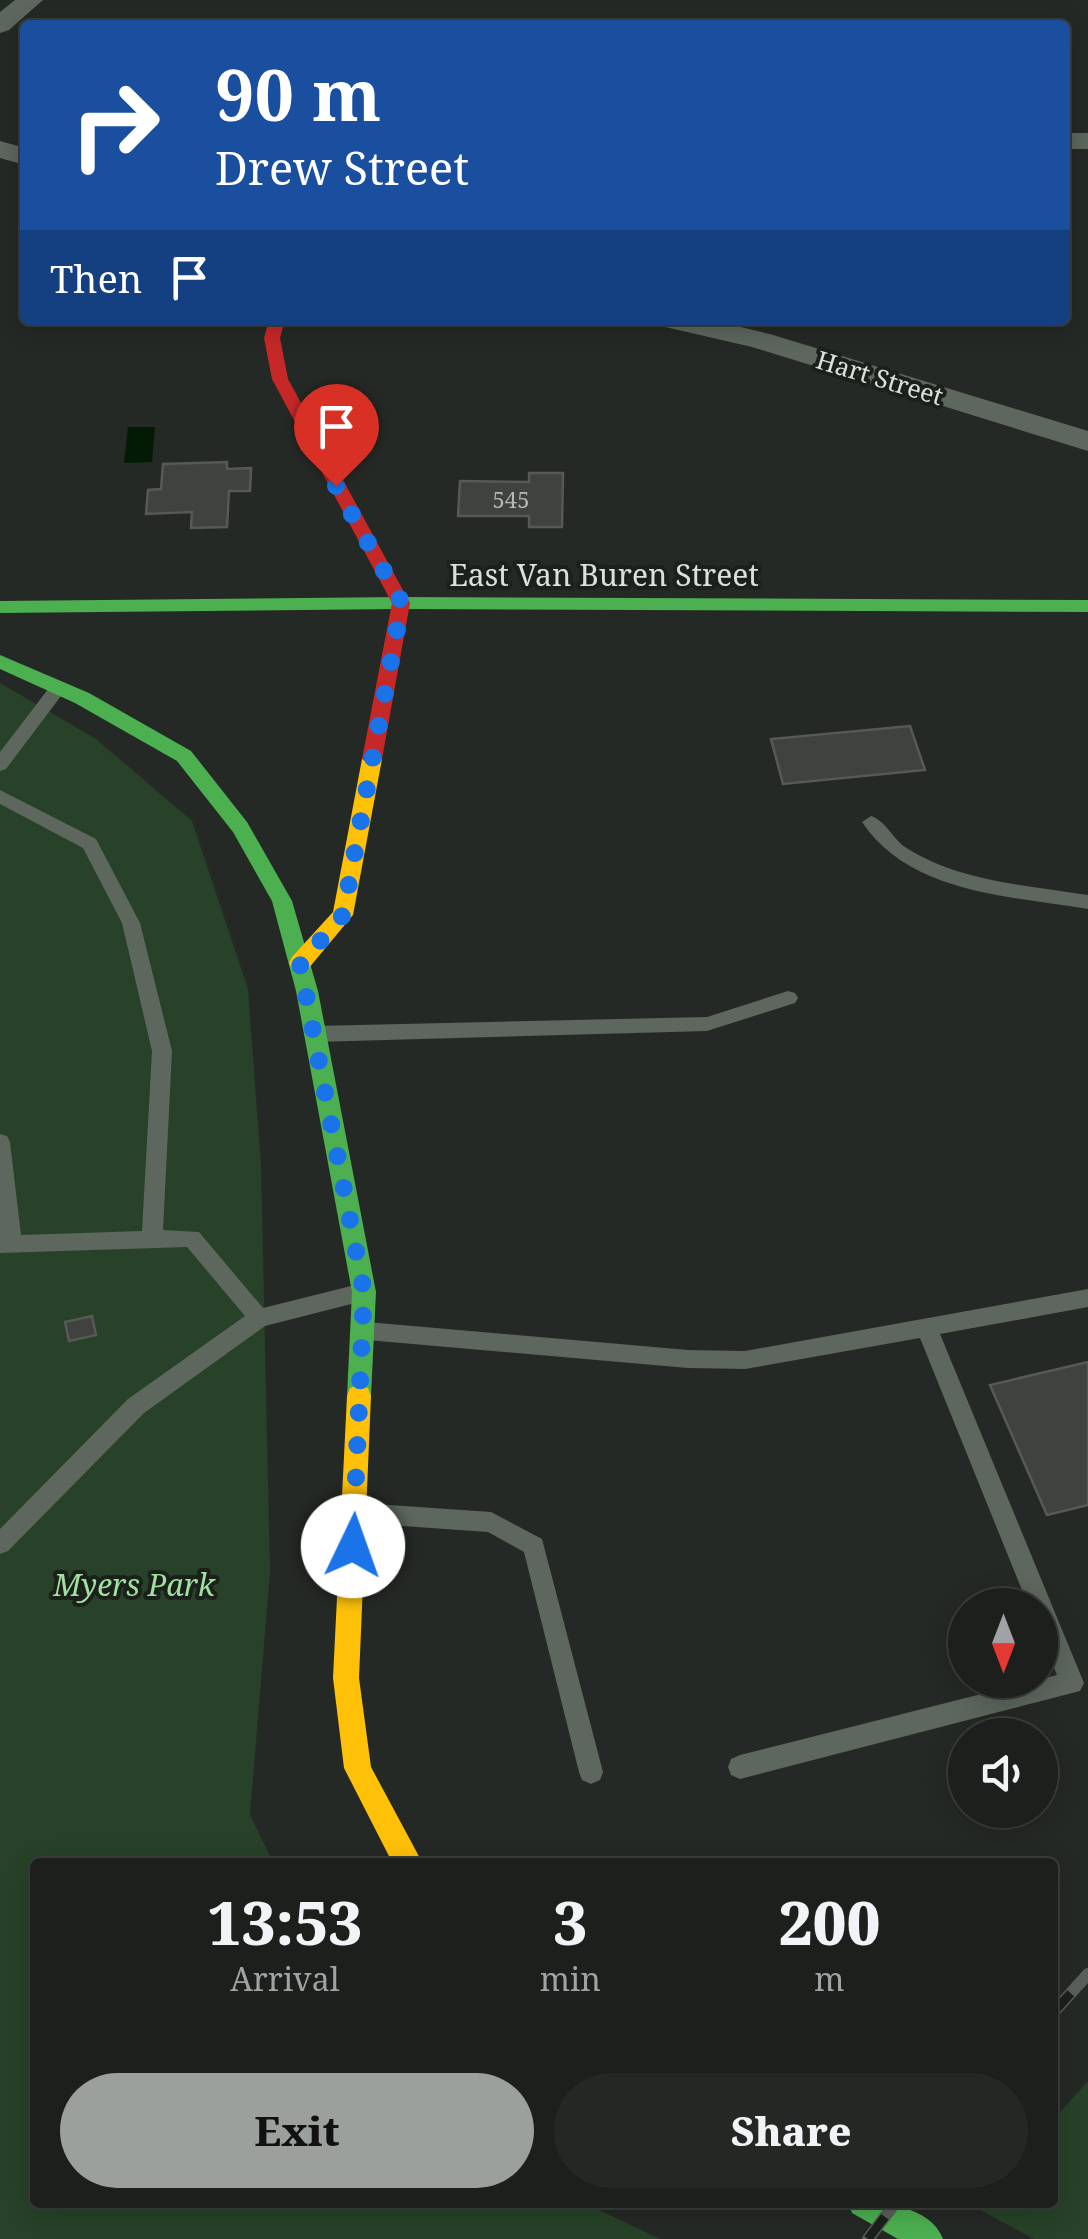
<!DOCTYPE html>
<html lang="en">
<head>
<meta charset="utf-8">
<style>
  :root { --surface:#1c1f1c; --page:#252725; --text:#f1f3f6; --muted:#a0a2a3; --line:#3a3d3b; --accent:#9ca09c }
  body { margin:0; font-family:"Noto Serif",serif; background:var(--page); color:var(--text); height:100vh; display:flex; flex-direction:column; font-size:38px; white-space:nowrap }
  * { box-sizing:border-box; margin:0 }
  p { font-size:32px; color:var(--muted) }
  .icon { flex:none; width:55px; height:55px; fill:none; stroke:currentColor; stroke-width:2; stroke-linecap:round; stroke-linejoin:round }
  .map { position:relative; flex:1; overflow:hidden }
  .side { position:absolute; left:30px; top:1858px; width:1028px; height:350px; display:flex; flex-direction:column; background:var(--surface); border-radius:10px; box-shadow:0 5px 25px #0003,0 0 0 2px var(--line) }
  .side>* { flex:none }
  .banner { position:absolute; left:20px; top:20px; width:1050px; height:305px; border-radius:10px; box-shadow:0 5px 25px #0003,0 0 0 2px var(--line); background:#1a4fa0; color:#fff; overflow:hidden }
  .needle { width:65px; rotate:180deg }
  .controls { position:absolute; left:948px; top:1588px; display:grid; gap:20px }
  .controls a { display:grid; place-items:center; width:110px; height:110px; border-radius:50%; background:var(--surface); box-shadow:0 5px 25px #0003,0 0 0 2px var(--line); font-size:50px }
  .pin { position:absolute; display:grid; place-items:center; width:85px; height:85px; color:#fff; margin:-102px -42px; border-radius:50% 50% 50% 0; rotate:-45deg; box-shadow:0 0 10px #0007 }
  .pin .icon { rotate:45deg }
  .me { position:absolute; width:110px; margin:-55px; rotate:3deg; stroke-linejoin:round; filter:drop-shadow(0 0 8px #0008) }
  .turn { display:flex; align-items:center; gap:35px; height:210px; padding:0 30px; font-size:45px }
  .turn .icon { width:130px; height:130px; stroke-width:2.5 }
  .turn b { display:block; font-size:70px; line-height:85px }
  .then { display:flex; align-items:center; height:95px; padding:0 30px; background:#0003; gap:20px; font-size:38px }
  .eta { display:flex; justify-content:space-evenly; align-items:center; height:170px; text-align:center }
  .eta b { font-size:60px; font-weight:800; line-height:70px }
  .action { display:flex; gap:20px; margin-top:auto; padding:20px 30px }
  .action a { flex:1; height:115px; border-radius:60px; background:var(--accent); color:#111; font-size:40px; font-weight:800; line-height:115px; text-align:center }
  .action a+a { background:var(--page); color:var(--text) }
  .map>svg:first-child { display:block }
</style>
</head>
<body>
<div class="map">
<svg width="1088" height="2239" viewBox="0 0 1088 2239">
  <rect width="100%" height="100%" fill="#252925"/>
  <g fill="#274228">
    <polygon points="0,683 96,739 192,821 248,989 261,1166 270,1572 250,1815 273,1862 35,1862 35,2202 584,2203 660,2239 0,2239"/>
    <polygon points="1088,2081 1088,2239 1034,2239 973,2206 976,2202 1052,2202 1053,2120"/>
  </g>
  <polygon fill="#031b04" points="128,427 155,427 152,462 124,463"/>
  <g fill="#3f423f" stroke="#565956" stroke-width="2.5">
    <polygon points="227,462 227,469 251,468 250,491 229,491 227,527 191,528 192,512 146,514 148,490 161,489 163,464"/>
    <polygon points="529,473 563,473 562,527 529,527 529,516 458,516 460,481 529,482"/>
    <polygon points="910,726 925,770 783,784 771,739"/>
    <polygon points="92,1316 96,1335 69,1341 65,1322"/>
    <polygon points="1088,1362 1088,1505 1047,1515 990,1385"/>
  </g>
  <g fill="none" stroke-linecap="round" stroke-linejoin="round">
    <g fill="#5d675d" fill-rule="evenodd">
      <polygon points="58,682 67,688 64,692 6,769 0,771 0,752 52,684"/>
      <polygon points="0,790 96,839 140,923 172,1051 163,1230 199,1232 263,1308 359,1284 366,1287 370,1293 366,1299 359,1302 265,1326 144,1413 8,1551 0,1554 0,1529 128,1399 245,1316 187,1247 0,1253 0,1134 7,1136 10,1142 21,1235 142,1231 152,1051 122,923 83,848 0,804"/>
      <path d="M 871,816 C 886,821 892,838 905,847 C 959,882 1027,885 1088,895 L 1088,909 C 1011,896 910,894 862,822 Z"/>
      <polygon points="788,991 795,993 798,998 795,1003 707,1031 315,1042 305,1034 315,1026 707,1017"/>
      <polygon points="1088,1289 1088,1307 940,1334 1084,1683 1080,1691 740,1779 731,1775 728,1767 731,1759 740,1755 1057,1675 1040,1634 1040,1605 1028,1605 920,1338 745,1369 688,1368 367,1340 359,1337 356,1331 359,1325 367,1322 688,1350 745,1351"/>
      <polygon points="360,1503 491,1512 542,1539 603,1772 600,1780 591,1784 582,1780 579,1772 524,1552 488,1532 360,1523 352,1520 349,1513 352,1506"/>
    </g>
    <g fill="#5d675d" fill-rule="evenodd">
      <polygon points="15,0 43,0 9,30 0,33 0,12"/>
      <rect x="1065" y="133" width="23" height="16"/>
      <polygon points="0,141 25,148 25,165 0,158"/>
      <polygon points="656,320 710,320 770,334 1088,431 1088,451 752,347 661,326"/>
    </g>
    <g fill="#4caf50" fill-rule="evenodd">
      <polygon points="401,597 1088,600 1088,612 401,609 0,613 0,601"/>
      <polygon points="0,655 89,693 191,751 247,822 292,901 318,991 376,1292 371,1396 368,1404 359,1407 350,1404 347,1396 352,1292 296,991 272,901 233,832 177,761 75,703 0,669"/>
      <path d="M 848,2202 C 880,2202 929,2204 943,2239 L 898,2239 L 852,2213 Z"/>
    </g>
    <g fill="#ffc107" fill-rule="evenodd">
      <polygon points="372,752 382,759 353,915 308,969 292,969 289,963 292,957 333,912 362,759"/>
      <polygon points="359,1385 368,1388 371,1396 359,1678 371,1767 422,1862 392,1862 344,1768 333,1678 347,1396 350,1388"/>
    </g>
    <polygon fill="#c62828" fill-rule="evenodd" points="269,320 285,320 280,338 288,379 410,603 382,759 372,766 362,759 392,603 272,379 264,338"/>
    <defs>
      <g id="rail">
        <polyline points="1052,2014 1088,1974"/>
        <polyline points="868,2239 896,2202"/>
      </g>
    </defs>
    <use href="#rail" stroke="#5a5f5a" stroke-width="12"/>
    <use href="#rail" stroke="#1b211a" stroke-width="9" stroke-dasharray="28" stroke-linecap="butt"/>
  </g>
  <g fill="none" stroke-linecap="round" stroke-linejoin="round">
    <polyline stroke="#1a73e8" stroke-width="18" stroke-dasharray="0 32.4" points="336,486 402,603 343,915 300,964 364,1292 353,1546"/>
  </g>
  <g text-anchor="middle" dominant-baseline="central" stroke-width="8" stroke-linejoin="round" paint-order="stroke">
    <g font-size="22" fill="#b5b8b5">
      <text x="511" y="499">545</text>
    </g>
    <g font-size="25" fill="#dce0dc" stroke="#1b211a">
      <text transform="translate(880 377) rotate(17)">Hart Street</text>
    </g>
    <g font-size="30" fill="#dce0dc" stroke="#1b211a">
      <text x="604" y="574">East Van Buren Street</text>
    </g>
    <g font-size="30" font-style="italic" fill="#a0e1a2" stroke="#1b211a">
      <text x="134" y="1584">Myers Park</text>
    </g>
  </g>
</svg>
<div class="controls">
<a><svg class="needle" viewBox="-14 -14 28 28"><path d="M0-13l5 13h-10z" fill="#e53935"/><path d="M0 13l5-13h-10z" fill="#a0a2a3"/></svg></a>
<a><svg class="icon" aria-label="sound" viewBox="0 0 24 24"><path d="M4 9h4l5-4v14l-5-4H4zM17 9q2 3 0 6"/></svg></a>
</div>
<div class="pin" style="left:336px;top:486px;background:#d93025"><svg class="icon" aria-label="arrive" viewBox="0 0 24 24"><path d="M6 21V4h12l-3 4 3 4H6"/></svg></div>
<svg class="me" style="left:353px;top:1546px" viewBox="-20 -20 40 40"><circle r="19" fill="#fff"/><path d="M0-13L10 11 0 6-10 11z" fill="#1a73e8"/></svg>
<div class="banner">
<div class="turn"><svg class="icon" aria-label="right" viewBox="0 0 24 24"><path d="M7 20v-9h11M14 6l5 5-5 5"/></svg><div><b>90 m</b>Drew Street</div></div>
<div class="then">Then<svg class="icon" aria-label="arrive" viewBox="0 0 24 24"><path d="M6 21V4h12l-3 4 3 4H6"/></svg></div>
</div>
<section class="side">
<div class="eta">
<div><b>13:53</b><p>Arrival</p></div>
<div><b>3</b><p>min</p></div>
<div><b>200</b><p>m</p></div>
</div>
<div class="action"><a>Exit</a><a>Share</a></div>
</section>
</div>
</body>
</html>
